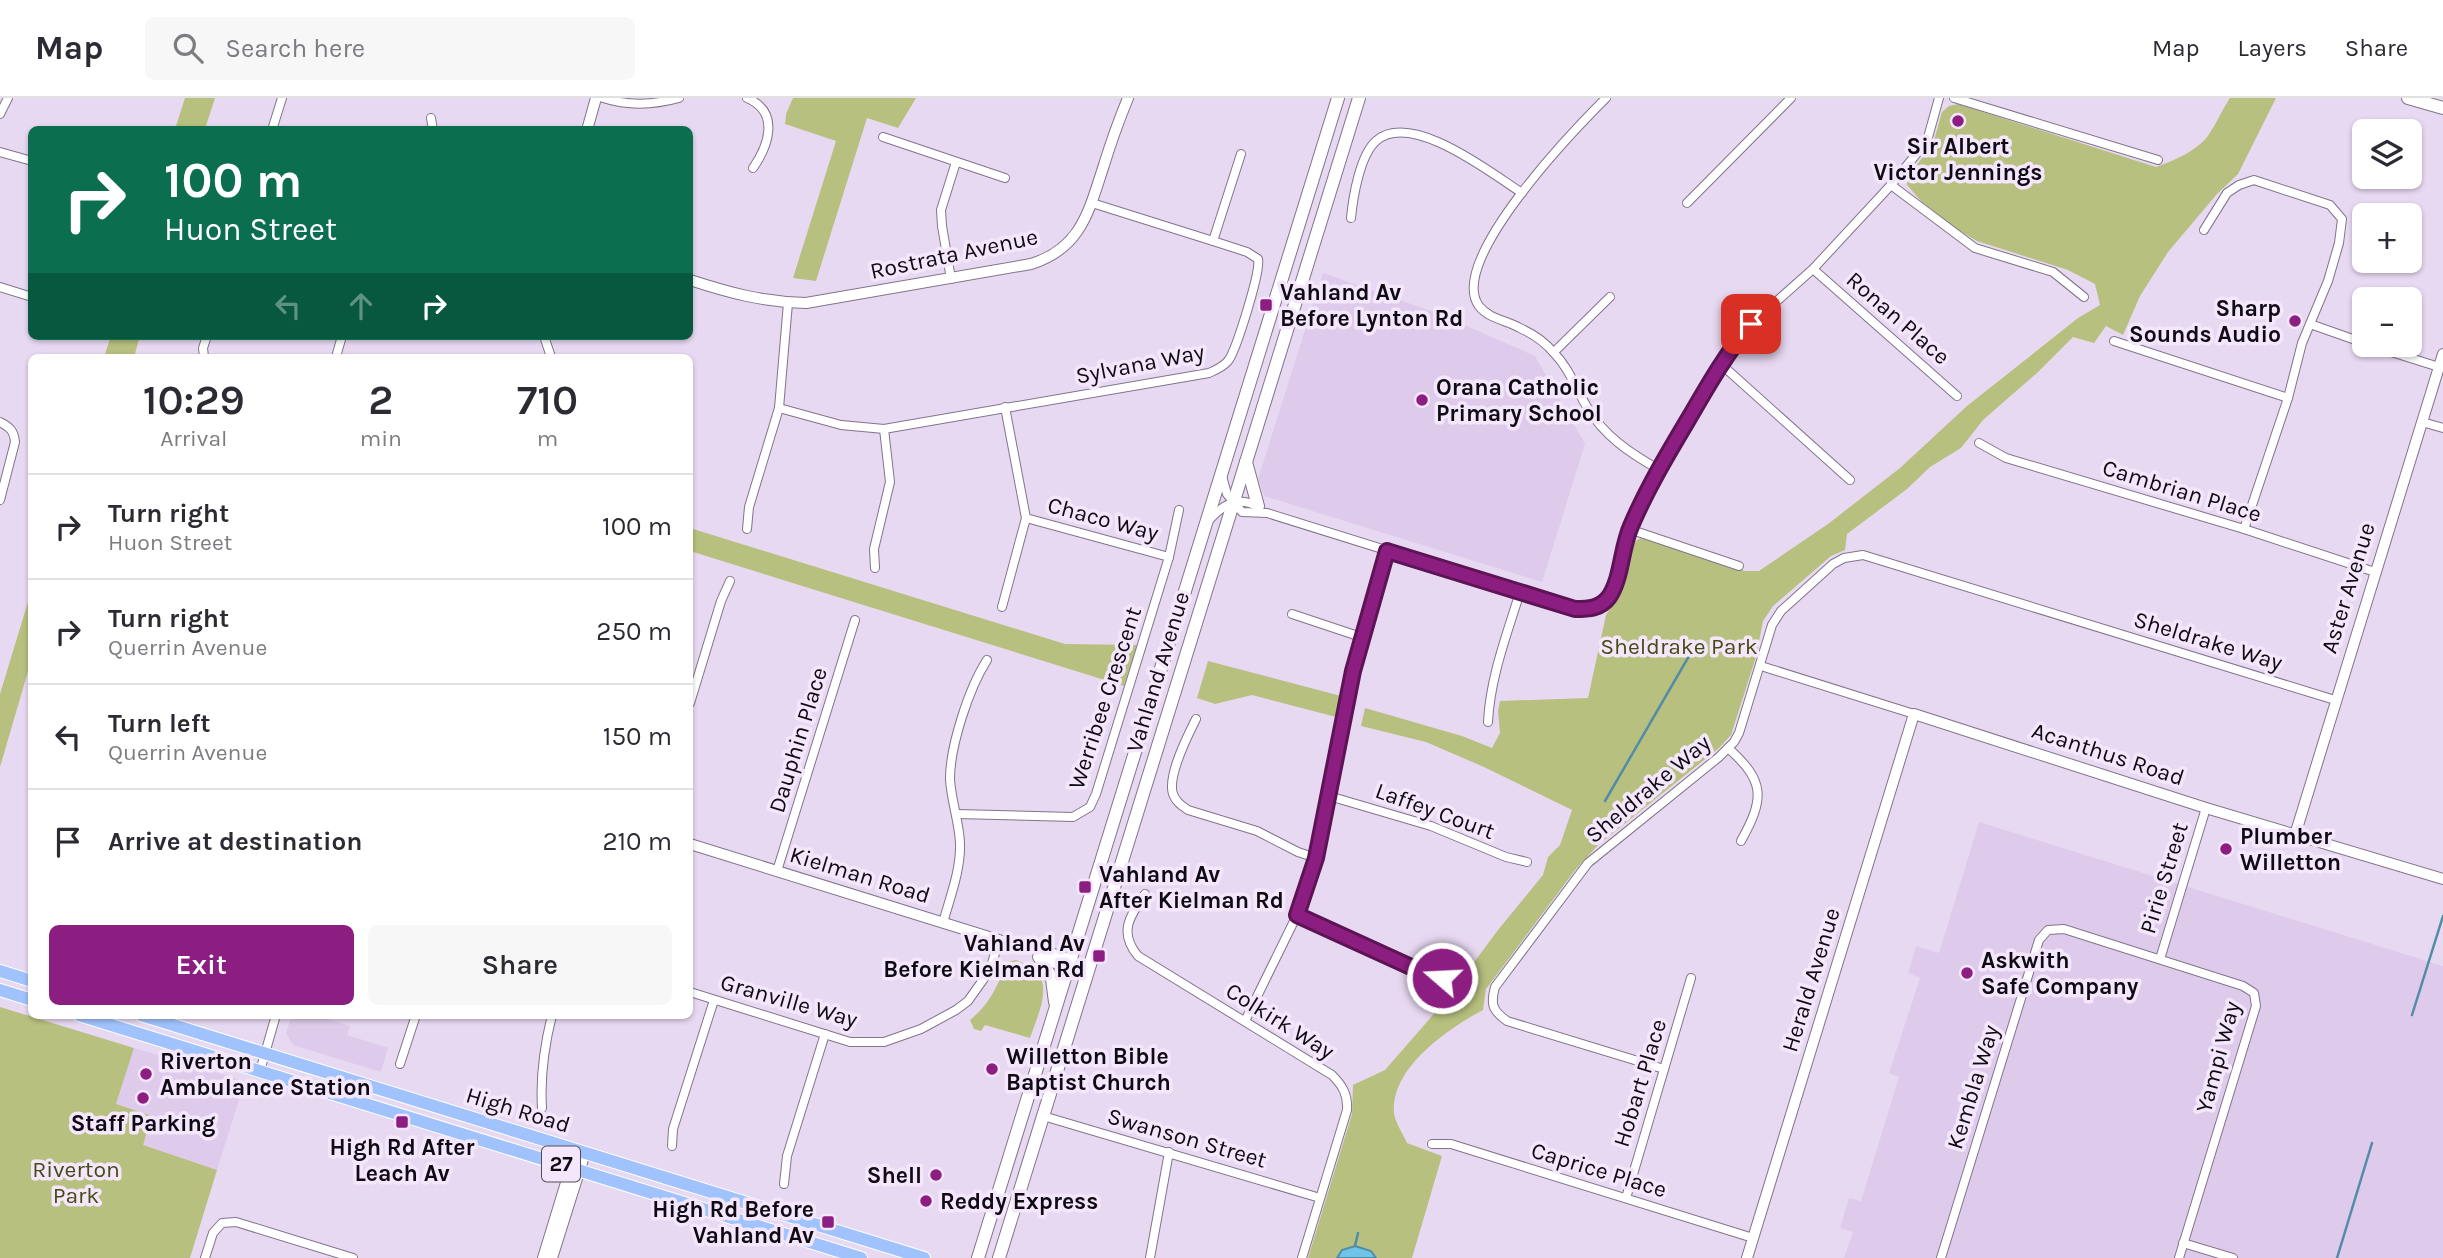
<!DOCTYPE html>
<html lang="en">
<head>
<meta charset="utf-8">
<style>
  :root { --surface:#fff; --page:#f7f7f7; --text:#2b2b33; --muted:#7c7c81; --line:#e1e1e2; --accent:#8d1e81 }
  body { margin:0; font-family:Karla,sans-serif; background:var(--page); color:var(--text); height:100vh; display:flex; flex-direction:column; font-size:26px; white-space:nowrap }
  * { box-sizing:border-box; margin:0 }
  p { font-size:23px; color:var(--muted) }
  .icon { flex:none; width:38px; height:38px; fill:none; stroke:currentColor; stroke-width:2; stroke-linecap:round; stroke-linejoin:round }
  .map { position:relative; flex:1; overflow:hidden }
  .details { position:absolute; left:28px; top:256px; width:665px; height:665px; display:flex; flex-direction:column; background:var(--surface); border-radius:10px; box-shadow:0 2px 5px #0004 }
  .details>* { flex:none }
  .banner { position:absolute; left:28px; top:28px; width:665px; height:214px; border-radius:10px; box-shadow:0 2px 5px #0004; background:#0b6e4f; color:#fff; overflow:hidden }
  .tools { position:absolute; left:2352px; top:21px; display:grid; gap:14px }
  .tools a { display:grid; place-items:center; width:70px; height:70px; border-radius:10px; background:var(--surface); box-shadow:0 2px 5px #0004; font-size:35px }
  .pin { position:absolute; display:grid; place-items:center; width:60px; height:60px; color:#fff; margin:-30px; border-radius:14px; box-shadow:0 4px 10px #0006 }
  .me { position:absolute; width:77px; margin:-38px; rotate:289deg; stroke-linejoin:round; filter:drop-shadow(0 0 5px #0008) }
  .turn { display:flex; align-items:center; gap:24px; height:147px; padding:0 21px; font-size:32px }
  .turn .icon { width:91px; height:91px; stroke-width:2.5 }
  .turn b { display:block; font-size:49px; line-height:60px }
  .lanes { display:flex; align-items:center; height:66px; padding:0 21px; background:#0003; justify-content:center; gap:35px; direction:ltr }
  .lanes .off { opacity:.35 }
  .eta { display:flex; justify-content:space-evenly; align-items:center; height:119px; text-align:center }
  .eta b { font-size:42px; font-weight:600; line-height:49px }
  .primary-button { display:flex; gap:14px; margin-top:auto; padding:14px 21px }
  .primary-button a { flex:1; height:80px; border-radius:10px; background:var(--accent); color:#fff; font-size:28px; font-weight:600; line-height:80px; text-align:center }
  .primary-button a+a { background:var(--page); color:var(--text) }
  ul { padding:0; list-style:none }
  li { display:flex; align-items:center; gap:21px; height:105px; padding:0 21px; border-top:2px solid var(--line) }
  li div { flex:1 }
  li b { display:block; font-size:26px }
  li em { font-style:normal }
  header { display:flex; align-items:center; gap:42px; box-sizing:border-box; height:98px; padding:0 35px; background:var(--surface); border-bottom:2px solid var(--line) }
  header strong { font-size:33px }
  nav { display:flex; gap:38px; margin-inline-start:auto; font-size:24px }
  .search { width:490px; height:63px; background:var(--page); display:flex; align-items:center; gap:18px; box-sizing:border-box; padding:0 24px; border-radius:10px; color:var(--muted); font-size:26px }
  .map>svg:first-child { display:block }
</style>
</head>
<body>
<header>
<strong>Map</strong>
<div class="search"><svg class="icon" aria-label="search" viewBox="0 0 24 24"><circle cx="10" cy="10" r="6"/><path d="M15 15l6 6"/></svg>Search here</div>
<nav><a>Map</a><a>Layers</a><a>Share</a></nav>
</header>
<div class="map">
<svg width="2443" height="1160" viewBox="0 0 2443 1160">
  <rect width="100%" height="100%" fill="#e8d9f2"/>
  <g fill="#decbeb">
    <polygon points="1323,175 1442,217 1535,258 1585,346 1542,484 1264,398 1258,381"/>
    <polygon points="1979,724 2443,868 2443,1160 1844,1160 1853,1134 1840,1130 1849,1100 1861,1103 1899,979 1889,975 1920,880 1908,875 1916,848 1939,855"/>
    <polygon points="292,917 315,917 350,928 347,937 388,950 381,974 293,947 286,935"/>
    <polygon points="134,950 245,983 217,1072 143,1048 116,1007"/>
  </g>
  <g fill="#b8c07f">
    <polygon points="185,0 215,0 205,31 175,31"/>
    <polygon points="793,0 916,0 898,30 867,20 816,183 793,180 836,43 785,26 786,16"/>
    <path d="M 2230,0 L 2276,0 L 2238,76 L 2217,96 L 2168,154 L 2140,198 L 2123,237 L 2106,228 L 2094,245 L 2073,239 L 2037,275 L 1983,322 L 1961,350 L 1930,369 L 1907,391 L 1847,436 L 1845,452 L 1831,458 L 1773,508 L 1763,523 L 1756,559 L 1731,637 L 1719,650 L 1598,747 L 1576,771 L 1486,891 L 1483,912 C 1449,930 1390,970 1394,1015 C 1395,1024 1403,1036 1407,1045 L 1442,1058 L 1412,1160 L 1308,1160 L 1352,1016 L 1353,987 L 1385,972 L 1446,902 L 1498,832 L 1543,777 L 1548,759 L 1560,747 L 1572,712 L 1484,669 L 1426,644 L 1361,628 L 1365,610 L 1462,638 L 1492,650 L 1500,635 L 1498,613 L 1500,603 L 1588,600 L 1606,517 L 1614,504 L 1632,445 L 1641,440 L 1745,473 L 1759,473 L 1828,426 L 1900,370 L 1967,308 L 2078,220 L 2100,207 L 2095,186 L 2068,172 L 1977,143 L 1955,130 L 1921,103 L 1907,87 L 1908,78 L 1933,46 L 1942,14 L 1949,8 L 1958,6 L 2156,69 C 2175,62 2195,54 2208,38 C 2216,26 2222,12 2230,0 Z"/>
    <polygon points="111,238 140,238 134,259 104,259"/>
    <polygon points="690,430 1065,546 1137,547 1124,588 690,453"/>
    <polygon points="31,494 31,563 0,669 0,596"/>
    <polygon points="1208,563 1341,598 1336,619 1252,597 1215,606 1197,600"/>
    <path d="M 1016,862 L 1037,871 C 1051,893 1038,916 1030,940 L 985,927 L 981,933 L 974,931 L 970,922 C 990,906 998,887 1007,864 Z"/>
    <polygon points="0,909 134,950 116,1006 152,1018 143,1047 217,1072 190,1160 0,1160"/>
  </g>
  <polygon fill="#6fc4e7" stroke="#528ca7" stroke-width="2" points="1355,1148 1371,1153 1376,1160 1337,1160 1342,1152"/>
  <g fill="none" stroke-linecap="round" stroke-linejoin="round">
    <g stroke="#528ca7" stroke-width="2.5">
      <polyline points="1605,703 1689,558"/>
      <polyline points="2412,917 2443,818"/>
      <polyline points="1355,1148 1358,1135"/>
      <polyline points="2337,1160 2372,1045"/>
    </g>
    <defs>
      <g id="minor">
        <path d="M 603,0 C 628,8 654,7 679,0"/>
        <path d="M 747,0 C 780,14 769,47 753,70"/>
        <path d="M 1606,0 C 1575,31 1446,164 1479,208 C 1489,221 1506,222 1520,230 C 1533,236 1545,244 1554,255 C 1569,270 1576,291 1587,309 C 1604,338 1630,355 1658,371"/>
        <polyline points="1954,0 2158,62"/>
        <polyline points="0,16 8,0"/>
        <polyline points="431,20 433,32"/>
        <polyline points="272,32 282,0"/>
        <polyline points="883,39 1005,80"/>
        <polyline points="0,54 32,63"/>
        <polyline points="1891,87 1975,150 2053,174 2084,199"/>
        <polyline points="1687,105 1791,0"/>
        <path d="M 1351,120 C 1353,99 1360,57 1376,43 C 1411,12 1491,75 1522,95"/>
        <polyline points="2204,132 2227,95 2239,87 2254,82 2330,107 2342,121 2339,145 2328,183 2302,245 2288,300 2244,431"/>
        <polyline points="1213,143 1241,56"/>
        <polyline points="1813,171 1957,298"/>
        <polyline points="951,181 942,128 941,112 956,64"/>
        <polyline points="0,189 32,199"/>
        <polyline points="2310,226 2364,245"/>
        <polyline points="544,238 551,259"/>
        <polyline points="2114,243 2288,300"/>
        <polyline points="2369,247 2439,269"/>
        <polyline points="1554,254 1610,199"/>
        <polyline points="204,259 203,250 207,238"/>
        <polyline points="336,259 342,238"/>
        <polyline points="1722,267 1850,382"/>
        <path d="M 779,310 L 841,327 L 884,331 L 1209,275 C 1216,272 1223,269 1228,263 C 1236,253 1261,173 1258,161 L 1247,154 L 1213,143 L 1092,105"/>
        <path d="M 0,324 C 10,329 14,333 15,344 L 0,402"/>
        <polyline points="2422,324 2443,330"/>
        <polyline points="1979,345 2006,360 2244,431 2375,474"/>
        <polyline points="1222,378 1227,396 1242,414 1267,415 1575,511 1590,511 1601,507 1608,500 1613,490 1629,431 1658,371 1734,246 1751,226 1813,171 1891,87 1927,43 1939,0"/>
        <polyline points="1026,420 1169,459"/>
        <path d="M 1210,421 C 1225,405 1239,398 1259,409"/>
        <polyline points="747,431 749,409 779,310 788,205"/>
        <polyline points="1629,431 1739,468"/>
        <polyline points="875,470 874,451 890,384 884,331"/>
        <polyline points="1002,509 1026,420 1005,309"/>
        <polyline points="1292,516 1361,539"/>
        <polyline points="1761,568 1914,616"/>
        <polyline points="690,605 721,503 730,483"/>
        <path d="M 1196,621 C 1188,637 1167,678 1173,696 C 1176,704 1181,707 1188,712 L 1257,733 L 1298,754 L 1316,760"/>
        <path d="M 1488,624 C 1490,580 1507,536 1520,494"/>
        <path d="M 1728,650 C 1765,683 1765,700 1741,743"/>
        <polyline points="1329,698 1431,728 1506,759 1527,764"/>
        <polyline points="956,716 1073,719 1090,709 1096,696 1169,459 1179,412"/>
        <polyline points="777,773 855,522"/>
        <path d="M 1145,796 C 1130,818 1118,834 1138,858 L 1332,977 C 1343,988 1348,997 1347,1012 L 1302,1160"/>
        <polyline points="1297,817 1422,874 1442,880"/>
        <path d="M 943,825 C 950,799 961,772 960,745 C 959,723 951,702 950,681 C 950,648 969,590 987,562"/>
        <polyline points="2160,861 2206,710"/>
        <polyline points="690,894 850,944 884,944 921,931 956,912 968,903 990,872 999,842"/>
        <polyline points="1245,923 1297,817 1316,760 1353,573 1387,453"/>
        <polyline points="400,966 416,917"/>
        <path d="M 1664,971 L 1507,923 C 1493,913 1490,907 1495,889 L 1588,765 L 1719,659 L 1734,644 L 1739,635 L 1772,527 L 1781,513 L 1833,466 L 1844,460 L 1863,457 L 2335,602"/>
        <polyline points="260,973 276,917"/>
        <path d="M 542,1010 C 540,977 544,949 552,917"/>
        <polyline points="1043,1018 1320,1100"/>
        <polyline points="1432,1046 1451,1046 1753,1140"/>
        <polyline points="672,1048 673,1031 714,902"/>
        <polyline points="784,1086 787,1058 825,936"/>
        <polyline points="1626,1100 1691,880"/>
        <polyline points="2183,1145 2233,1160"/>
        <polyline points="205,1160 213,1135 222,1125 236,1124 353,1160"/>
        <polyline points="1150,1160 1169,1054"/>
        <polyline points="1941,1160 2039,842 2048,832 2064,831 2243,888 2254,895 2256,908 2179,1160"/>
      </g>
      <g id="tertiary">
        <polyline points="587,32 596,0"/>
        <path d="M 690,182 C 730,195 763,204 806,205 L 1031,166 C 1082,150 1089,112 1104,67 C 1111,44 1119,22 1128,0"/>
        <polyline points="2295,737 2443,256"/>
        <polyline points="690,746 1018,848 1032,849 1063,859"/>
        <polyline points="1038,859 1061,867"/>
        <polyline points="543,1160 576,1052"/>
        <polyline points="552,1160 585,1055"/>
        <polyline points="1747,1160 1914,616 2206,710 2443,781"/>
      </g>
      <g id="secondary">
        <polyline points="2408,0 2443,10"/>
        <polyline points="1246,364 1258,408"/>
        <polyline points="1040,860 1052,881 1055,904"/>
        <polyline points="978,1160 1338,0"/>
        <polyline points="999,1160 1359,0"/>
      </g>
      <g id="primary">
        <polyline points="0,873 32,883"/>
        <polyline points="0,892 32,902"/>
        <polyline points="79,917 861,1160"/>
        <polyline points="141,917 924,1160"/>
      </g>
    </defs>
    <use href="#minor" stroke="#82748b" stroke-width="10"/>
    <use href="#tertiary" stroke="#82748b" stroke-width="12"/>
    <use href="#secondary" stroke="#82748b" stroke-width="14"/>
    <use href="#primary" stroke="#fff" stroke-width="14"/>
    <use href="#minor" stroke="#fff" stroke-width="8"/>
    <use href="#tertiary" stroke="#fff" stroke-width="10"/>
    <use href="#secondary" stroke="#fff" stroke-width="12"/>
    <use href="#primary" stroke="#a1c3fd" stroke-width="12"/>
  </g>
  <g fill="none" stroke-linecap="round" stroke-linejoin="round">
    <defs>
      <path id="route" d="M 1442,880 L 1422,874 L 1297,817 L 1316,760 L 1353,573 L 1387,453 L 1575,511 C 1588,511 1600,511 1609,499 C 1622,480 1621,450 1631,428 C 1648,388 1670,352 1692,315 C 1710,284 1728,253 1751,226"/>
    </defs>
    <use href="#route" stroke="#5c1454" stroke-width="18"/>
    <use href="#route" stroke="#8d1e81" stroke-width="12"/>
  </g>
  <g fill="#8d1e81" stroke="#f4e7fc" stroke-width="2.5">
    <circle cx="1958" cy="23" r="7"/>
    <rect x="1259" y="200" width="14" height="14" rx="3.5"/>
    <circle cx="2295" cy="223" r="7"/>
    <circle cx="1422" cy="302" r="7"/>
    <circle cx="2226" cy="751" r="7"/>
    <rect x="1078" y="782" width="14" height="14" rx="3.5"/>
    <rect x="1092" y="851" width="14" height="14" rx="3.5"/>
    <circle cx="1967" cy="875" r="7"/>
    <circle cx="992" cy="971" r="7"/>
    <circle cx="146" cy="976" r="7"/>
    <circle cx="143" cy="1000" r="7"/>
    <rect x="395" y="1017" width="14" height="14" rx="3.5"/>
    <circle cx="936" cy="1077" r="7"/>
    <circle cx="926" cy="1103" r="7"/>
    <rect x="821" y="1117" width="14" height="14" rx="3.5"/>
  </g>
  <g text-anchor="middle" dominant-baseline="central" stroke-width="7" stroke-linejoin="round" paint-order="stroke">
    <rect fill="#f4e7fc" stroke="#544c59" stroke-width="2" x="542" y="1048.5" width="38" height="35" rx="5"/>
    <g font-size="21" font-weight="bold" fill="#0f0a13">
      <text x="561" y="1066">27</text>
    </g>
    <g font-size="23" font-weight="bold" fill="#0f0a13" stroke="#f4e7fc" text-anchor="start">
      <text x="1958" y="48" text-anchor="middle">Sir Albert<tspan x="1958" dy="26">Victor Jennings</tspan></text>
      <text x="1280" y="194">Vahland Av<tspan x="1280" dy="26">Before Lynton Rd</tspan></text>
      <text x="2281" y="210" text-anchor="end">Sharp<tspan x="2281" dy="26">Sounds Audio</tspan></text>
      <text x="1436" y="289">Orana Catholic<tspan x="1436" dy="26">Primary School</tspan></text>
      <text x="2240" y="738">Plumber<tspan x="2240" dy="26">Willetton</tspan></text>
      <text x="1099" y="776">Vahland Av<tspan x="1099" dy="26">After Kielman Rd</tspan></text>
      <text x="1085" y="845" text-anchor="end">Vahland Av<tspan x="1085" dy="26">Before Kielman Rd</tspan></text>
      <text x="1981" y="862">Askwith<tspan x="1981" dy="26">Safe Company</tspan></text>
      <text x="1006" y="958">Willetton Bible<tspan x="1006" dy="26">Baptist Church</tspan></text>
      <text x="160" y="963">Riverton<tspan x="160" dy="26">Ambulance Station</tspan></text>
      <text x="143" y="1025" text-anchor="middle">Staff Parking</text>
      <text x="402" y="1049" text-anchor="middle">High Rd After<tspan x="402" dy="26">Leach Av</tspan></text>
      <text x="922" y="1077" text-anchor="end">Shell</text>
      <text x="940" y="1103">Reddy Express</text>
      <text x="814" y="1111" text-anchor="end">High Rd Before<tspan x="814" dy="26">Vahland Av</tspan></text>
    </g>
    <g font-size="23" fill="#0f0a13" stroke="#f4e7fc">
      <text transform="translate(954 156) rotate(-12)">Rostrata Avenue</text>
      <text transform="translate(1898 220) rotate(41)">Ronan Place</text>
      <text transform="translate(1140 266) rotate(-11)">Sylvana Way</text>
      <text transform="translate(2182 393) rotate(17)">Cambrian Place</text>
      <text transform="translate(1103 421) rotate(15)">Chaco Way</text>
      <text transform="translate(2348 490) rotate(-73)">Aster Avenue</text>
      <text transform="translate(2208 543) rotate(17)">Sheldrake Way</text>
      <text transform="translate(1158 574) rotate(-73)">Vahland Avenue</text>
      <text transform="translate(1105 600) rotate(-72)">Werribee Crescent</text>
      <text transform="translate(798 642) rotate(-73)">Dauphin Place</text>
      <text transform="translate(2108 656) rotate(18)">Acanthus Road</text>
      <text transform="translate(1648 691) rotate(-40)">Sheldrake Way</text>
      <text transform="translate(1435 713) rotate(20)">Laffey Court</text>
      <text transform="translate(860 777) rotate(17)">Kielman Road</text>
      <text transform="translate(2164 780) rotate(-73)">Pirie Street</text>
      <text transform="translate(1811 882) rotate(-73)">Herald Avenue</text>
      <text transform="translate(789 903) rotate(16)">Granville Way</text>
      <text transform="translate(1280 923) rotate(32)">Colkirk Way</text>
      <text transform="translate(2218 959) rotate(-75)">Yampi Way</text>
      <text transform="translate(1640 985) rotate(-73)">Hobart Place</text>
      <text transform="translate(1973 989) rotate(-73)">Kembla Way</text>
      <text transform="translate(518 1012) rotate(17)">High Road</text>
      <text transform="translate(1187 1040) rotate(16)">Swanson Street</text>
      <text transform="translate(1599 1072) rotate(17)">Caprice Place</text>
    </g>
    <g font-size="23" fill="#464b14" stroke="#f4e7fc">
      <text x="1679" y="548">Sheldrake Park</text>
      <text x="76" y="1071">Riverton<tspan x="76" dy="26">Park</tspan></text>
    </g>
  </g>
</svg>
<div class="tools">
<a><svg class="icon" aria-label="layers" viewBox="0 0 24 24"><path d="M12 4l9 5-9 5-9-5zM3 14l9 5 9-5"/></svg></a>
<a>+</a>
<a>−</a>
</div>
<div class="pin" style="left:1751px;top:226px;background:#d93025"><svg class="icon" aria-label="arrive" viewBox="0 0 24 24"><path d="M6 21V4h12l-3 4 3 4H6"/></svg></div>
<svg class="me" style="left:1442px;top:880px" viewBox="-20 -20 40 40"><circle r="17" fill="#8d1e81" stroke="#fff" stroke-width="3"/><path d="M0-11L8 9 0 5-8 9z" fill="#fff"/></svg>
<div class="banner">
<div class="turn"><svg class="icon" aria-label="right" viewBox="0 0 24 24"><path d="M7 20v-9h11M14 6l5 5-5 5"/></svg><div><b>100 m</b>Huon Street</div></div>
<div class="lanes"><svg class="icon off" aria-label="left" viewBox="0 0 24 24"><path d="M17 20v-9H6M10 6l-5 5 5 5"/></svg><svg class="icon off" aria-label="ahead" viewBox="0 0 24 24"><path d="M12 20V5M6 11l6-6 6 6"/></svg><svg class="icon" aria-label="right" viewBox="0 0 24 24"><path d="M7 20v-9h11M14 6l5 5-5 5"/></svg></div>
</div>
<section class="details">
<div class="eta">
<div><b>10:29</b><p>Arrival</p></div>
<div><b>2</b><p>min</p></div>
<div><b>710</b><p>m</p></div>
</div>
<ul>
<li><svg class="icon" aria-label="right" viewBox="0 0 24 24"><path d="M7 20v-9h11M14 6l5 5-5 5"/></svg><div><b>Turn right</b><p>Huon Street</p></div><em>100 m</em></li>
<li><svg class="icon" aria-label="right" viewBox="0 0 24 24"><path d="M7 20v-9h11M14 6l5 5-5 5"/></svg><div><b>Turn right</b><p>Querrin Avenue</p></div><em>250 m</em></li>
<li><svg class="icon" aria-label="left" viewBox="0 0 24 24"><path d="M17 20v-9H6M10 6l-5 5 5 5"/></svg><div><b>Turn left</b><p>Querrin Avenue</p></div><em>150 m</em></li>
<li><svg class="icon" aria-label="arrive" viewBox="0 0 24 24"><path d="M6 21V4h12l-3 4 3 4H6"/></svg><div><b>Arrive at destination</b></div><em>210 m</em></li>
</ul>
<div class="primary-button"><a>Exit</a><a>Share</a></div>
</section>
</div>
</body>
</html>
